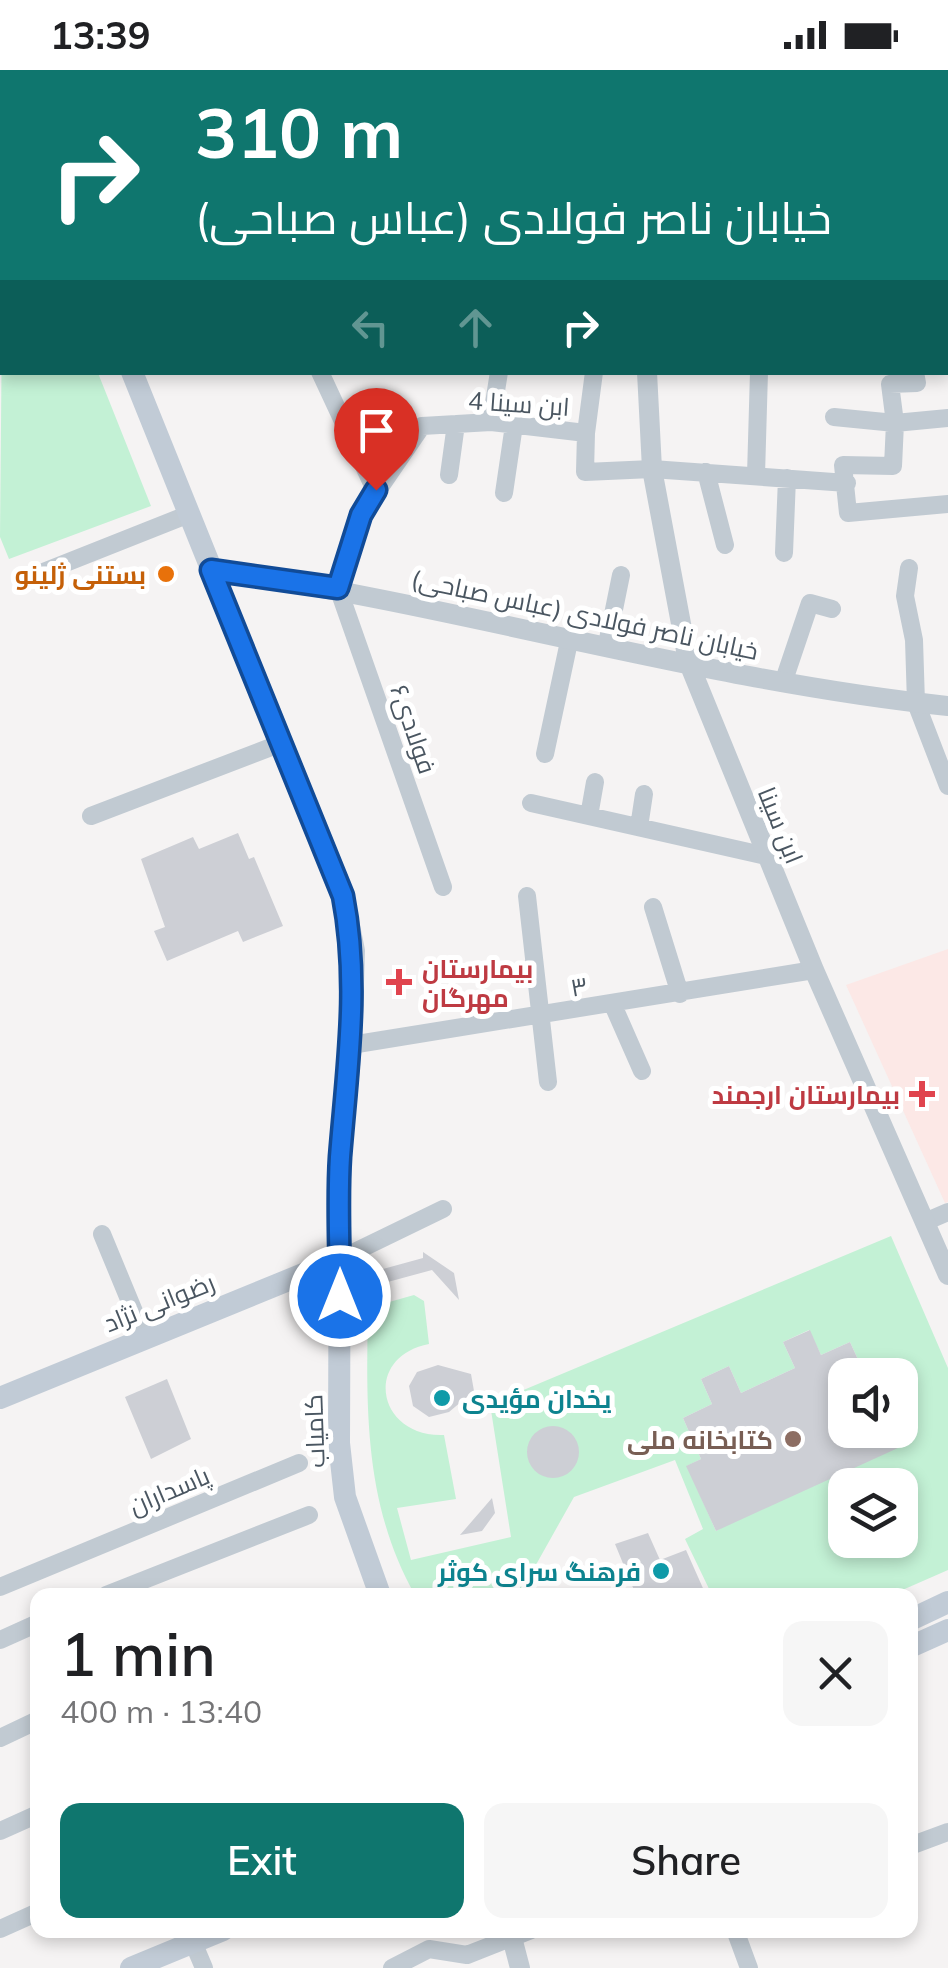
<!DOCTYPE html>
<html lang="en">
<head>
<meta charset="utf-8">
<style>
	body { margin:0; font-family:Mulish,Cairo,sans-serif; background:#f6f6f6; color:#202124; height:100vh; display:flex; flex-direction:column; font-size:38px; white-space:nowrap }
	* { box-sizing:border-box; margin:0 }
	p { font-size:32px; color:#757577 }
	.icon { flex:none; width:55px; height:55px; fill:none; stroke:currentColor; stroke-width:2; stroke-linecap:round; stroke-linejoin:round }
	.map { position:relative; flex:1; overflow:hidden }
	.panel { position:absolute; left:30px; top:1518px; width:888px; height:350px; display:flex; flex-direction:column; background:#fff; border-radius:20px; box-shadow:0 5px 15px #0003 }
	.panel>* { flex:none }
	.hud { position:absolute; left:0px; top:0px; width:950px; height:305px; box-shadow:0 5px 15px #0003; background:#0f766e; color:#fff; overflow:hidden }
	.controls { position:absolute; left:828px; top:1288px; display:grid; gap:20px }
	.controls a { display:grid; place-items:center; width:90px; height:90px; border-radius:20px; background:#fff; box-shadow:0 5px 15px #0003; font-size:50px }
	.pin { position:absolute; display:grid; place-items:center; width:85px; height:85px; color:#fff; margin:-102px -42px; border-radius:50% 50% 50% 0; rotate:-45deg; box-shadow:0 0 10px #0007 }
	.pin .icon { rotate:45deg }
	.me { position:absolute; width:110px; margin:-55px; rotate:0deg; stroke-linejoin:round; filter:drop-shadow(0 0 8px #0008) }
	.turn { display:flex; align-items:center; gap:35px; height:210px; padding:0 30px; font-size:45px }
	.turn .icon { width:130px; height:130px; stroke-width:2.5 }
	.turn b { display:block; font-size:70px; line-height:85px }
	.lanes { display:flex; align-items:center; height:95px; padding:0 30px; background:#0003; justify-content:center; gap:50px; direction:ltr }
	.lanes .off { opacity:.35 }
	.round { display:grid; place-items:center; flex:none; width:105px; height:105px; border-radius:20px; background:#f6f6f6 }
	.headline { display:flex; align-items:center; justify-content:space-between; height:170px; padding:0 30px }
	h1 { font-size:60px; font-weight:600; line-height:75px }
	.primary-button { display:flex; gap:20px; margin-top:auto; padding:20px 30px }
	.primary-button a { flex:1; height:115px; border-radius:20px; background:#0f766e; color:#fff; font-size:40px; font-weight:600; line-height:115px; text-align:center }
	.primary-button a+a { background:#f6f6f6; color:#202124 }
	.status { display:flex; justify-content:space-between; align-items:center; height:70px; padding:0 50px; background:#fff; direction:ltr }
	.status svg { height:28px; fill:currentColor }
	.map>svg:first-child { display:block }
	.medical { fill:#fce8e6 }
	.green { fill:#c3f1d5; fill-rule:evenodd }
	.building { fill:#cdcfd5 }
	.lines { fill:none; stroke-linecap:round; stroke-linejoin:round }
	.minor { stroke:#c1cad2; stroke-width:18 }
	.tertiary { stroke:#c1cad2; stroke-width:20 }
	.secondary { stroke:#c1cbd6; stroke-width:22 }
	.route-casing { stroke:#114b97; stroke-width:25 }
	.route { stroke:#1a73e8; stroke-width:18 }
	.food-dot { fill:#e8710a; stroke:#fff; stroke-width:4 }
	.health-dot { fill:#e0444e; stroke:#fff; stroke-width:4 }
	.culture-dot { fill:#0f9aa8; stroke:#fff; stroke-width:4 }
	.education-dot { fill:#8d6e63; stroke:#fff; stroke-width:4 }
	.labels { text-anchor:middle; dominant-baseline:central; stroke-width:10; stroke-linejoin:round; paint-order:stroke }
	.street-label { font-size:25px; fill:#4a5661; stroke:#fff }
	.food-label { font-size:25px; font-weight:bold; fill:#c56008; stroke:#fff; text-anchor:end }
	.health-label { font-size:25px; font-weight:bold; fill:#be3a42; stroke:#fff; text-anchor:start }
	.culture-label { font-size:25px; font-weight:bold; fill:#0d838f; stroke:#fff; text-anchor:start }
	.education-label { font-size:25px; font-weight:bold; fill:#785e54; stroke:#fff; text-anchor:end }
</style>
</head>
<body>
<div class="status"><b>13:39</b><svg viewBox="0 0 49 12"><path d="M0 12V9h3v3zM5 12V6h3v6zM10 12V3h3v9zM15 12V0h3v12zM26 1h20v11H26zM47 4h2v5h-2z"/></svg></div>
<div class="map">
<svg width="948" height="1898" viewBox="0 0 948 1898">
	<rect width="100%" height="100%" fill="#f5f3f3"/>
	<path class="medical" d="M948,879V1132L945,1133L846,915Z"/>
	<path class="green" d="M2,245V302L98,303L151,436L9,489L0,467Z
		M891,1166L948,1298V1500L891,1525H712L685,1469L703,1459L675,1390L574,1427L519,1525H415C364,1435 366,1338 368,1238L414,1225L424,1231L429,1274C362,1287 377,1368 444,1365L456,1429L397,1438L411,1490L511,1467L490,1334ZM809,1260L821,1285L850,1272L865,1305H900V1360H890L716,1461L687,1396L701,1389L683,1348L712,1334L701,1309L729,1296L741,1323L795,1298L783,1272ZM845,1415H900V1470H845Z"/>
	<path class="building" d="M238,763L249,789L254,787L283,856L243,872L238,861L167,891L154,861L165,857L141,789L193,767L199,779Z
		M423,1182L454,1203L459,1230L432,1200L384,1213L383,1199L423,1188Z
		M810,1260L821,1285L850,1272L865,1305H845V1360H890L898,1378L716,1461L686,1396L701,1389L683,1348L712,1334L701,1309L729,1296L741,1323L795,1298L783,1272Z
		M438,1295L471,1304L474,1321L449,1342L429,1347L413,1336L409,1316L417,1302Z
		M167,1309L191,1369L151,1389L125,1327Z
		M527 1382a26 26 0 1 1 52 0a26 26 0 1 1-52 0Z
		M492,1428L495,1443L482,1461L460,1465Z
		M648,1463L660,1490L686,1480L706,1525H636L615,1474Z"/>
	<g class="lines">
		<path class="minor" d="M213,0L214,2
			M303,0V2
			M387,0V2
			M561,0V2
			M857,0V2
			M738,2L740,0
			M948,164V168
			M320,302L375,420
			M834,347L895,353L890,314L917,313L915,302
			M948,348L895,353L893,396L843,395L848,443L948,434
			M491,352L499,302
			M586,363L594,302
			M706,402L725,475
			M449,405L456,354
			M756,405L759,302
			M504,423L514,355
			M784,483L787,408
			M909,498L905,526L914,570L916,633L948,716
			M33,506L187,445
			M607,574L621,505
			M783,613L810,533L832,539
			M545,684L570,567
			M531,733L766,786
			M91,746L279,674
			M589,746L595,712
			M639,757L644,724
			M443,817L338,518L361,445L422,356L491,352L586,363L585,402L652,399L847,413
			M527,826L548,1012
			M653,837L680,924
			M613,935L642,1001
			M351,975L814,900
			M927,1151L948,1142
			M102,1164L145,1268
			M340,1189L443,1139
			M0,1517L299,1393
			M106,1525L309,1445
			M0,1570L38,1553
			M0,1668L38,1650
			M0,1761L38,1744
			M910,1776L948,1762
			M0,1859L38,1842
			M735,1860L749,1898
			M193,1872L204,1898
			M392,1898L429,1879L467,1885L531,1860"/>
		<path class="tertiary" d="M637,0V2
			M647,302L652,399L688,591L814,900L948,1205
			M211,500C459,535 700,610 948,636
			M510,1860L520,1898"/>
		<path class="secondary" d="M14,0L15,2
			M948,22V21
			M0,196L2,195
			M0,224L2,223
			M132,302L343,826L354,881L351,975L340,1091L339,1373L345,1427L380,1525
			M0,1328L340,1189
			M910,1550L948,1532
			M910,1577L948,1560
			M131,1898L223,1860"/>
	</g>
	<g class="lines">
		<g class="route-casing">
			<path id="route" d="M340,1226C340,1180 337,1133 340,1087C347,999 360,914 343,826L211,500L338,518L361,445L376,420"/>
		</g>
		<use href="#route" class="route"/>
	</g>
	<circle class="food-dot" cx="166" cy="504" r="10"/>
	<g class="health-dot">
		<path d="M394 897h10v10h10v10h-10v10h-10v-10h-10v-10h10z"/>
		<path d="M917 1009h10v10h10v10h-10v10h-10v-10h-10v-10h10z"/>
	</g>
	<g class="culture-dot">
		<circle cx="442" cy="1328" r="10"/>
		<circle cx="661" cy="1501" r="10"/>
	</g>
	<circle class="education-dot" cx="793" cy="1369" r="10"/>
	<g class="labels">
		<g class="street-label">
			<text transform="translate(519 333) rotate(4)">ابن سینا 4</text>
			<text transform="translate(585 544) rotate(12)">خیابان ناصر فولادی (عباس صباحی)</text>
			<text transform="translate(414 659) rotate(71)">فولادی۶</text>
			<text transform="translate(781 755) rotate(68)">ابن سینا</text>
			<text transform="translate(579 916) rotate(-10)">۳</text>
			<text transform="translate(159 1232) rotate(-22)">رضوانی نژاد</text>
			<text transform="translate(314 1361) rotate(-92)">کامیاب</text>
			<text transform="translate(169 1420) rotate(-23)">پاسداران</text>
		</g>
		<g class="food-label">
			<text x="146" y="504">بستنی ژلینو</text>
		</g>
		<g class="health-label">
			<text x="422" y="898">بیمارستان<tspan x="422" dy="29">مهرگان</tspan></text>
			<text x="900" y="1024" text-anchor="end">بیمارستان ارجمند</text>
		</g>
		<g class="culture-label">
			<text x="462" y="1328">یخدان مؤیدی</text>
			<text x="641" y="1501" text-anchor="end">فرهنگ سرای کوثر</text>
		</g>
		<g class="education-label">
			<text x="773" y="1369">کتابخانه ملی</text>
		</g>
	</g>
</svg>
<div class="controls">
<a><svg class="icon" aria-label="sound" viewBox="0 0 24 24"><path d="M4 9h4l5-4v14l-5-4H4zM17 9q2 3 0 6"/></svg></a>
<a><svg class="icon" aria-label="layers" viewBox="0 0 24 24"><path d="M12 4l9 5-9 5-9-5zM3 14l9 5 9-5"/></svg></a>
</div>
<div class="pin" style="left:376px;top:420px;background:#d93025"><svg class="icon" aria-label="arrive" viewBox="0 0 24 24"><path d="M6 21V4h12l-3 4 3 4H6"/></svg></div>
<svg class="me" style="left:340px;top:1226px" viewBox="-20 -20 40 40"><circle r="17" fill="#1a73e8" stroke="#fff" stroke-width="3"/><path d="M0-11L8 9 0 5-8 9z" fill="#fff"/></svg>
<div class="hud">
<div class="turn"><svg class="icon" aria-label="right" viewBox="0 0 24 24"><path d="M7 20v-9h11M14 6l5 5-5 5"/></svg><div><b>310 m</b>خیابان ناصر فولادی (عباس صباحی)</div></div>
<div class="lanes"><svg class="icon off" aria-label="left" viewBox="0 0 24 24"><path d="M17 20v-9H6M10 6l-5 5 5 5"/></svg><svg class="icon off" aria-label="ahead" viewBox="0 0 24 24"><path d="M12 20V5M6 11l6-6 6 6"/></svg><svg class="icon" aria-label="right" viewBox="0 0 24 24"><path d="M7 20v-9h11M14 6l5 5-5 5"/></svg></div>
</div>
<section class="panel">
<div class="headline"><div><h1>1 min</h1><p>400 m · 13:40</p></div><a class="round"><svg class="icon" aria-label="close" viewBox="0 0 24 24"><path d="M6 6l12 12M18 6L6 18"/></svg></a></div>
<div class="primary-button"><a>Exit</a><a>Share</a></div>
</section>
</div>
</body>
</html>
